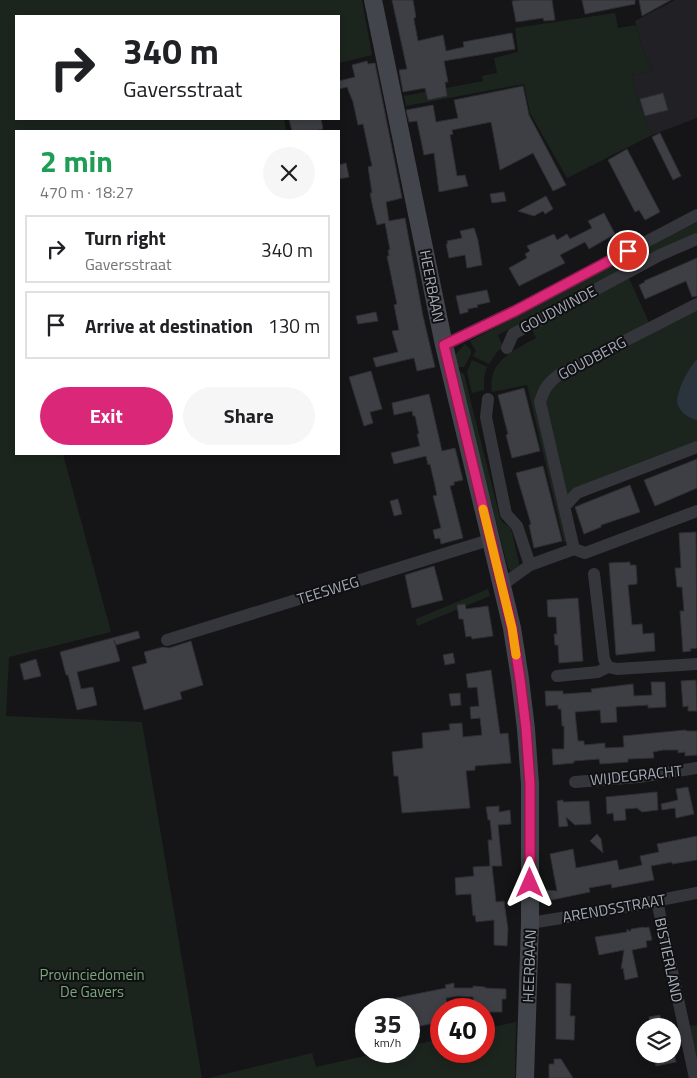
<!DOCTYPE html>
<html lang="en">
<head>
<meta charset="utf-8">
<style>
	body { margin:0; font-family:"Titillium Web",sans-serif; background:#f6f6f6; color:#202124; height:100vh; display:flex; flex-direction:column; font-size:19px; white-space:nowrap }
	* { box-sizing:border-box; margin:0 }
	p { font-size:16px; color:#757577 }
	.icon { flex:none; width:28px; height:28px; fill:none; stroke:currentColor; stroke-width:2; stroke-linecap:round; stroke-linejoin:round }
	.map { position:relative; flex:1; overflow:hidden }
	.sheet { position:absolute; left:15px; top:130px; width:325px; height:325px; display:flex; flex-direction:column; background:#fff; border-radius:0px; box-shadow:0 2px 8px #0003 }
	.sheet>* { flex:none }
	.banner { position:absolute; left:15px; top:15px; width:325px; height:105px; border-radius:0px; box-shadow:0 2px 8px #0003; background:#fff; color:#202124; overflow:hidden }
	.fabs { position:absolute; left:636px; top:1018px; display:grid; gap:10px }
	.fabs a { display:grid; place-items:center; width:45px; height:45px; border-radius:50%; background:#fff; box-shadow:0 2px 8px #0003; font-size:25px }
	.speed { position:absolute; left:355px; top:998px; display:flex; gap:10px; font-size:25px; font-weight:700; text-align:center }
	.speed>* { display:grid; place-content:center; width:65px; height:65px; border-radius:50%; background:#fff; box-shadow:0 2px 8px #0003; line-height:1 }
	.speed small { font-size:12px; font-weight:400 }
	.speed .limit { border:8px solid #d22; background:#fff; color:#111 }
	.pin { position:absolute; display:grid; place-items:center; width:42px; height:42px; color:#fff; margin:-21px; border:2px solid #fff; border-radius:50%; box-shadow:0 1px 5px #0007 }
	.me { position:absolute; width:55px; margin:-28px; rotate:0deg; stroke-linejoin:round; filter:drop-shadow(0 0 4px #0008) }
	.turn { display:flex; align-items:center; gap:18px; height:105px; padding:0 25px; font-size:22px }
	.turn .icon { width:65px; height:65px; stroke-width:2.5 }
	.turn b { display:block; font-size:35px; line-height:42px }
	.round { display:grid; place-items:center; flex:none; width:52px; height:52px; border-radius:26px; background:#f6f6f6 }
	.overview { display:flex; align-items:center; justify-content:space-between; height:85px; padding:0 25px }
	h1 { font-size:30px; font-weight:700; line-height:38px; color:#1e9e55 }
	.cta { display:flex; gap:10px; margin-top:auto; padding:10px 25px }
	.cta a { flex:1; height:58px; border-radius:30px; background:#db2777; color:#fff; font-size:20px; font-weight:700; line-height:58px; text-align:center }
	.cta a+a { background:#f6f6f6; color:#202124 }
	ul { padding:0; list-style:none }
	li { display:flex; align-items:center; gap:15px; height:68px; margin:0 10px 8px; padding:0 15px; border:2px solid #e0e0e0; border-radius:0px }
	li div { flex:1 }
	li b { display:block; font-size:19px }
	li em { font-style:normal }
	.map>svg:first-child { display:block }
	.built { fill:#212024 }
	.green { fill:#1c251d }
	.water { fill:#2a343c }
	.building { fill:#3e3f44; stroke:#2e2e33 }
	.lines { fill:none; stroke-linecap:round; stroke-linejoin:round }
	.street { stroke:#35363c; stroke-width:12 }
	.secondary { stroke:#43454c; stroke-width:18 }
	.route-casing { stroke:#8e194d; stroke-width:12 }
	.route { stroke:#db2777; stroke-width:9 }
	.slow { stroke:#f59e0b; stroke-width:9 }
	.labels { text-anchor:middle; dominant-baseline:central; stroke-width:4; stroke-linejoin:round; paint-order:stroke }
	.street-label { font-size:15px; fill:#a5abb8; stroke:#101012 }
	.park-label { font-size:15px; fill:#7aa57d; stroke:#101012 }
</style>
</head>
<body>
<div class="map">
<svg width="697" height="1078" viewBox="0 0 697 1078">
	<rect width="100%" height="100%" fill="#151517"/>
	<path class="built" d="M675,0H697V118L652,135L639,105L632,75L653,71L643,50L635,21Z"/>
	<path class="green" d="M0,0H362L372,55L339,63V16H16V119H284L286,131H16V454H63L111,632L9,657L6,716L142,722L202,1078H0Z
		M615,13L618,28L636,25L643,50L653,71L632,75L639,105L652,135L567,178L530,113L524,84L406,106L404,96L483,81L482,76L497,73L494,58L518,52L515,28Z
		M697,222V234L556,304L498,335L503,347L497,352L489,364L473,356L476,351L470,341Z
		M629,278L649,323L540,389L568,541L564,542L527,385L492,392C487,361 513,351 536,338L531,328Z
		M697,307C697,320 697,347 697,358C693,374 665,396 684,413C688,417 692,420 697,420V442L566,497L545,406L549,387Z
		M465,344L471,350V354L464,367H455L456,354Z
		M472,360L487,367L484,378V390L472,393L467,372Z
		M461,372L464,374L500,518L502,522L511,528L519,563V566L511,571L508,568L458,373Z
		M488,589L490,596L417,626L416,619Z
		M516,1022L515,1078H209L312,1053L316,1067L387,1051H409V1046L441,1039V1051H484V1029Z
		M697,1025V1068L688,1026Z"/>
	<path class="water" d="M697,359V420C688,419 676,409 677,399C679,386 689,368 697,359Z"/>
	<path class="building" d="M392,0H413L416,17L414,18V20L418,41L443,35L446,51L464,47L463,42L512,33L515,49L444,61L448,82H445L447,96L428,100L425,88L403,92L399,70L407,69Z
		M521,0H552L555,20L544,21L543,18L516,22L512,1Z
		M582,0H635V4L585,14Z
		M639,0H671L642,16Z
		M367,61L368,64L375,63L402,198L386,202L389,221L405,218L423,316L435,367L417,371L414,358L376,367L373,358L398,352L392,331L399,330L394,305L397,304L387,256H389L388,250H390L385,223L377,225L373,208L370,193H372L368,167L372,166L363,124L358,125L353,102L347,87L339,89V81L355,77L352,65Z
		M523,86L529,115L566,185L553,191L533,153L500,170L491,122L452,130L453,134L450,135L457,176L465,175L468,186L439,192L434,153L424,155L417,121L409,122L406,110L433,105L436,122L458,118L454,100Z
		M663,93L668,110L645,116L640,99Z
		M289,119H321L323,129L314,131H292Z
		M660,133L681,176L673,180L652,137Z
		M627,149L660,212L645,220L639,210L635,212L608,160Z
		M346,163L349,177L339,179V165Z
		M504,192L506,201L492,203L490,194Z
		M546,196L553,209L545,214L543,211L534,216L518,211Z
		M604,213L615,234L589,249L585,242L560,255L565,263L519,286L509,268L527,258L525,254L530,251L527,246L554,234L557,240L567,234L570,239L592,228L588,221Z
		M474,228L478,240L482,265L467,268L465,255L449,258L446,244H448L447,241L462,238L460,231Z
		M697,258V296L692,297L686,281L645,299L639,285L645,282L644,281Z
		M487,290L490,302L477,305L478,307L468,309V312L460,314L456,296Z
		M376,312L378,321L358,324L356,316Z
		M371,371L382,409L370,412L373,423L364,426L349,377Z
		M524,388L540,451L512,458L506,435L508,434L498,395Z
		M429,394L442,451L455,448L463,480L454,482V485L450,486L463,538L441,544L440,538L435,539L433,530L441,528L433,496L437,495L435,486L430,464L428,465L426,456L394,464L391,453L420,446L417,434H419L415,416H413L412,411L394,415L392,403Z
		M697,459V488L655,506L644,480Z
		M543,466L562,541L534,548L529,525L531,524L516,473Z
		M630,485L640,512L601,525V527L584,534L575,507Z
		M398,499L402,514L394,516L390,501Z
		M696,532L697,648L690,649L691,651L683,652L680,611H684L682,587H677L675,568H681L679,533Z
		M630,562V565H636L637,578V584L628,585L632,625L642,624L643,634L654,633L655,651L616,655L609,563Z
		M434,566L443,600L412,608L405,575Z
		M578,598L583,661L559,663L558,645H555L554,634H557L556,617H548L547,600Z
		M465,604L466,609L488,606L493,636L472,639L471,636L466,637L463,619H459L457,605Z
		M138,631L140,638L116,645L114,640L120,661L77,672L81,689L93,687L97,705L77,710L68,675H66L60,652Z
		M191,641L203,685L180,692L182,699L144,710L132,667L147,663L144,652L163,647L169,648Z
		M453,653L455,663L445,665L443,655Z
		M36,659L41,676L24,680L20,664Z
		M491,670L500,734L508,733L511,763L475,766V770L466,771L470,808L402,813L398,776H394L392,752L423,748L422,733L450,730L449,724L462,723L463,737L482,735L480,718L471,719L470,707L479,706L477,687L468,688L466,674Z
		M696,680L697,711H688V706L683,707L681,681Z
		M651,682H665L666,707L648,708V705L616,707L617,722L601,723L600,710L575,712L578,741H584V745L605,743V748L624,747L623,736L685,730L687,731H697V755L685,756V752L678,753V750H663L653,752L654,758L628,759V762L600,764L599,759L574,761V763L553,765L552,749H564V726H562L561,709H558V705L546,706L545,691H563V694L592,692L591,689L633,684L634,696L652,695Z
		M460,693L461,705L451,706L449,694Z
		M688,787L694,814L676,818L675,808L662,810L661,804L678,800L676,789Z
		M657,792L658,810L642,812L637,808L625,809L626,820L614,821L613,813L607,814L606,797Z
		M563,800V802L589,801L591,824L575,825L566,817L568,826L559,827L557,801Z
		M499,806V812L510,810L511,824L498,825L502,866H492L496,902L504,901L508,929L507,946L494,945V920L476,922L475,915L473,916L471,894L456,895L455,878L474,876L473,867L490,866L488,840H492L490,820H488L486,807Z
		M597,834L601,839L603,853L590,841Z
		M697,836V860L672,864V862L651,866L654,880L612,888L611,884L589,888L590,892L547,901L546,890L557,891L550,854L573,849L576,868L617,860L619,870L642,865L640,856L659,852L657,844Z
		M644,927V928L649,927L652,940L646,941L647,947L632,950L638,977L625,980L623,968L621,969L624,950L599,955L595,937L627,932V929L629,931H631V929Z
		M454,983V988H473V986L485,987V988L506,989V999H502V1012H484V1009H479V1005H474L473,997L458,996L446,998L448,1009H441V1022L409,1028V1009H398L396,998L446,988L445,985Z
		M556,983L571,984L570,1016H575L574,1040L556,1039Z
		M660,1015L663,1026H651L649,1017Z
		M674,1053L676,1062L656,1066L653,1054Z
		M554,1059H561L573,1078H549V1064H554Z"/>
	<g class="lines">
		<path class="street" d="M444,345L515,311L697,215
			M507,348L513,334L660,255L697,239
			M488,399L486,417L506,514L517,526L530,565
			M564,507L577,493L697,447
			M574,549L540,402C544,388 549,382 560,374L697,304
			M594,574L604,659L608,667L617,669L697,664
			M501,586L530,565L574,549L585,553L697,511
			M167,640L489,540
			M557,676L598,672L608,667
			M575,782L639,777L697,768
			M657,901L695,1078
			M530,923L593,913L697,893"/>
		<path class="secondary" d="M373,0L444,345L512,628L520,679L526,729L530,784V923L525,1078"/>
	</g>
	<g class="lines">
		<g class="route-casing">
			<path id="route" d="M530,883V784L526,728L520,679L512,628L444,345L515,311L628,251"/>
		</g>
		<use href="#route" class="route"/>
		<path class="slow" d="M483,509L512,628L516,655"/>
	</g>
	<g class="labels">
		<g class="street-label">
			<text transform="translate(432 286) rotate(79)">HEERBAAN</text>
			<text transform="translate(558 309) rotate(-28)">GOUDWINDE</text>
			<text transform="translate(592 358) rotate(-28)">GOUDBERG</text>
			<text transform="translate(328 590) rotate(-17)">TEESWEG</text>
			<text transform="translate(636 775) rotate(-6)">WIJDEGRACHT</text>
			<text transform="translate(614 908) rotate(-10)">ARENDSSTRAAT</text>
			<text transform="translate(669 960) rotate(78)">BISTIERLAND</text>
			<text transform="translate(529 966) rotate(-88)">HEERBAAN</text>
		</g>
		<g class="park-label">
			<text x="92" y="974">Provinciedomein<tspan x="92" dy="17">De Gavers</tspan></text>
		</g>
	</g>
</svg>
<div class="fabs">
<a><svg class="icon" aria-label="layers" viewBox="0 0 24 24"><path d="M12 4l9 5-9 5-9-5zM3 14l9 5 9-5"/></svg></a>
</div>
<div class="speed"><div>35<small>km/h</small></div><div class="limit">40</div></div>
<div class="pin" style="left:628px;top:251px;background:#d93025"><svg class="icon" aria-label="arrive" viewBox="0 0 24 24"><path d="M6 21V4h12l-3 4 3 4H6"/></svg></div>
<svg class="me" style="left:530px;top:883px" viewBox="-20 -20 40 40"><path d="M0-17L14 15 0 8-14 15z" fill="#db2777" stroke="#fff" stroke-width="4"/></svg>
<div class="banner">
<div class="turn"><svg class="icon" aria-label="right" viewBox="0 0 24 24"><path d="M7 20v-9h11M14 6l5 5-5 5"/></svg><div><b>340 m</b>Gaversstraat</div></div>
</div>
<section class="sheet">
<div class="overview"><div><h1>2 min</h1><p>470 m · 18:27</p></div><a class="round"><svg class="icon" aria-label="close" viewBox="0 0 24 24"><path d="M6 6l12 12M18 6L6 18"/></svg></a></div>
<ul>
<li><svg class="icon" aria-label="right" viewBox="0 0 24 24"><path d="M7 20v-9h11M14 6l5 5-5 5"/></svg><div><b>Turn right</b><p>Gaversstraat</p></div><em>340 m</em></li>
<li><svg class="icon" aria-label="arrive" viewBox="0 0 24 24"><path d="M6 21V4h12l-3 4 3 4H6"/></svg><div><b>Arrive at destination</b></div><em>130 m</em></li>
</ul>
<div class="cta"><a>Exit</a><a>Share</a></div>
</section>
</div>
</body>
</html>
